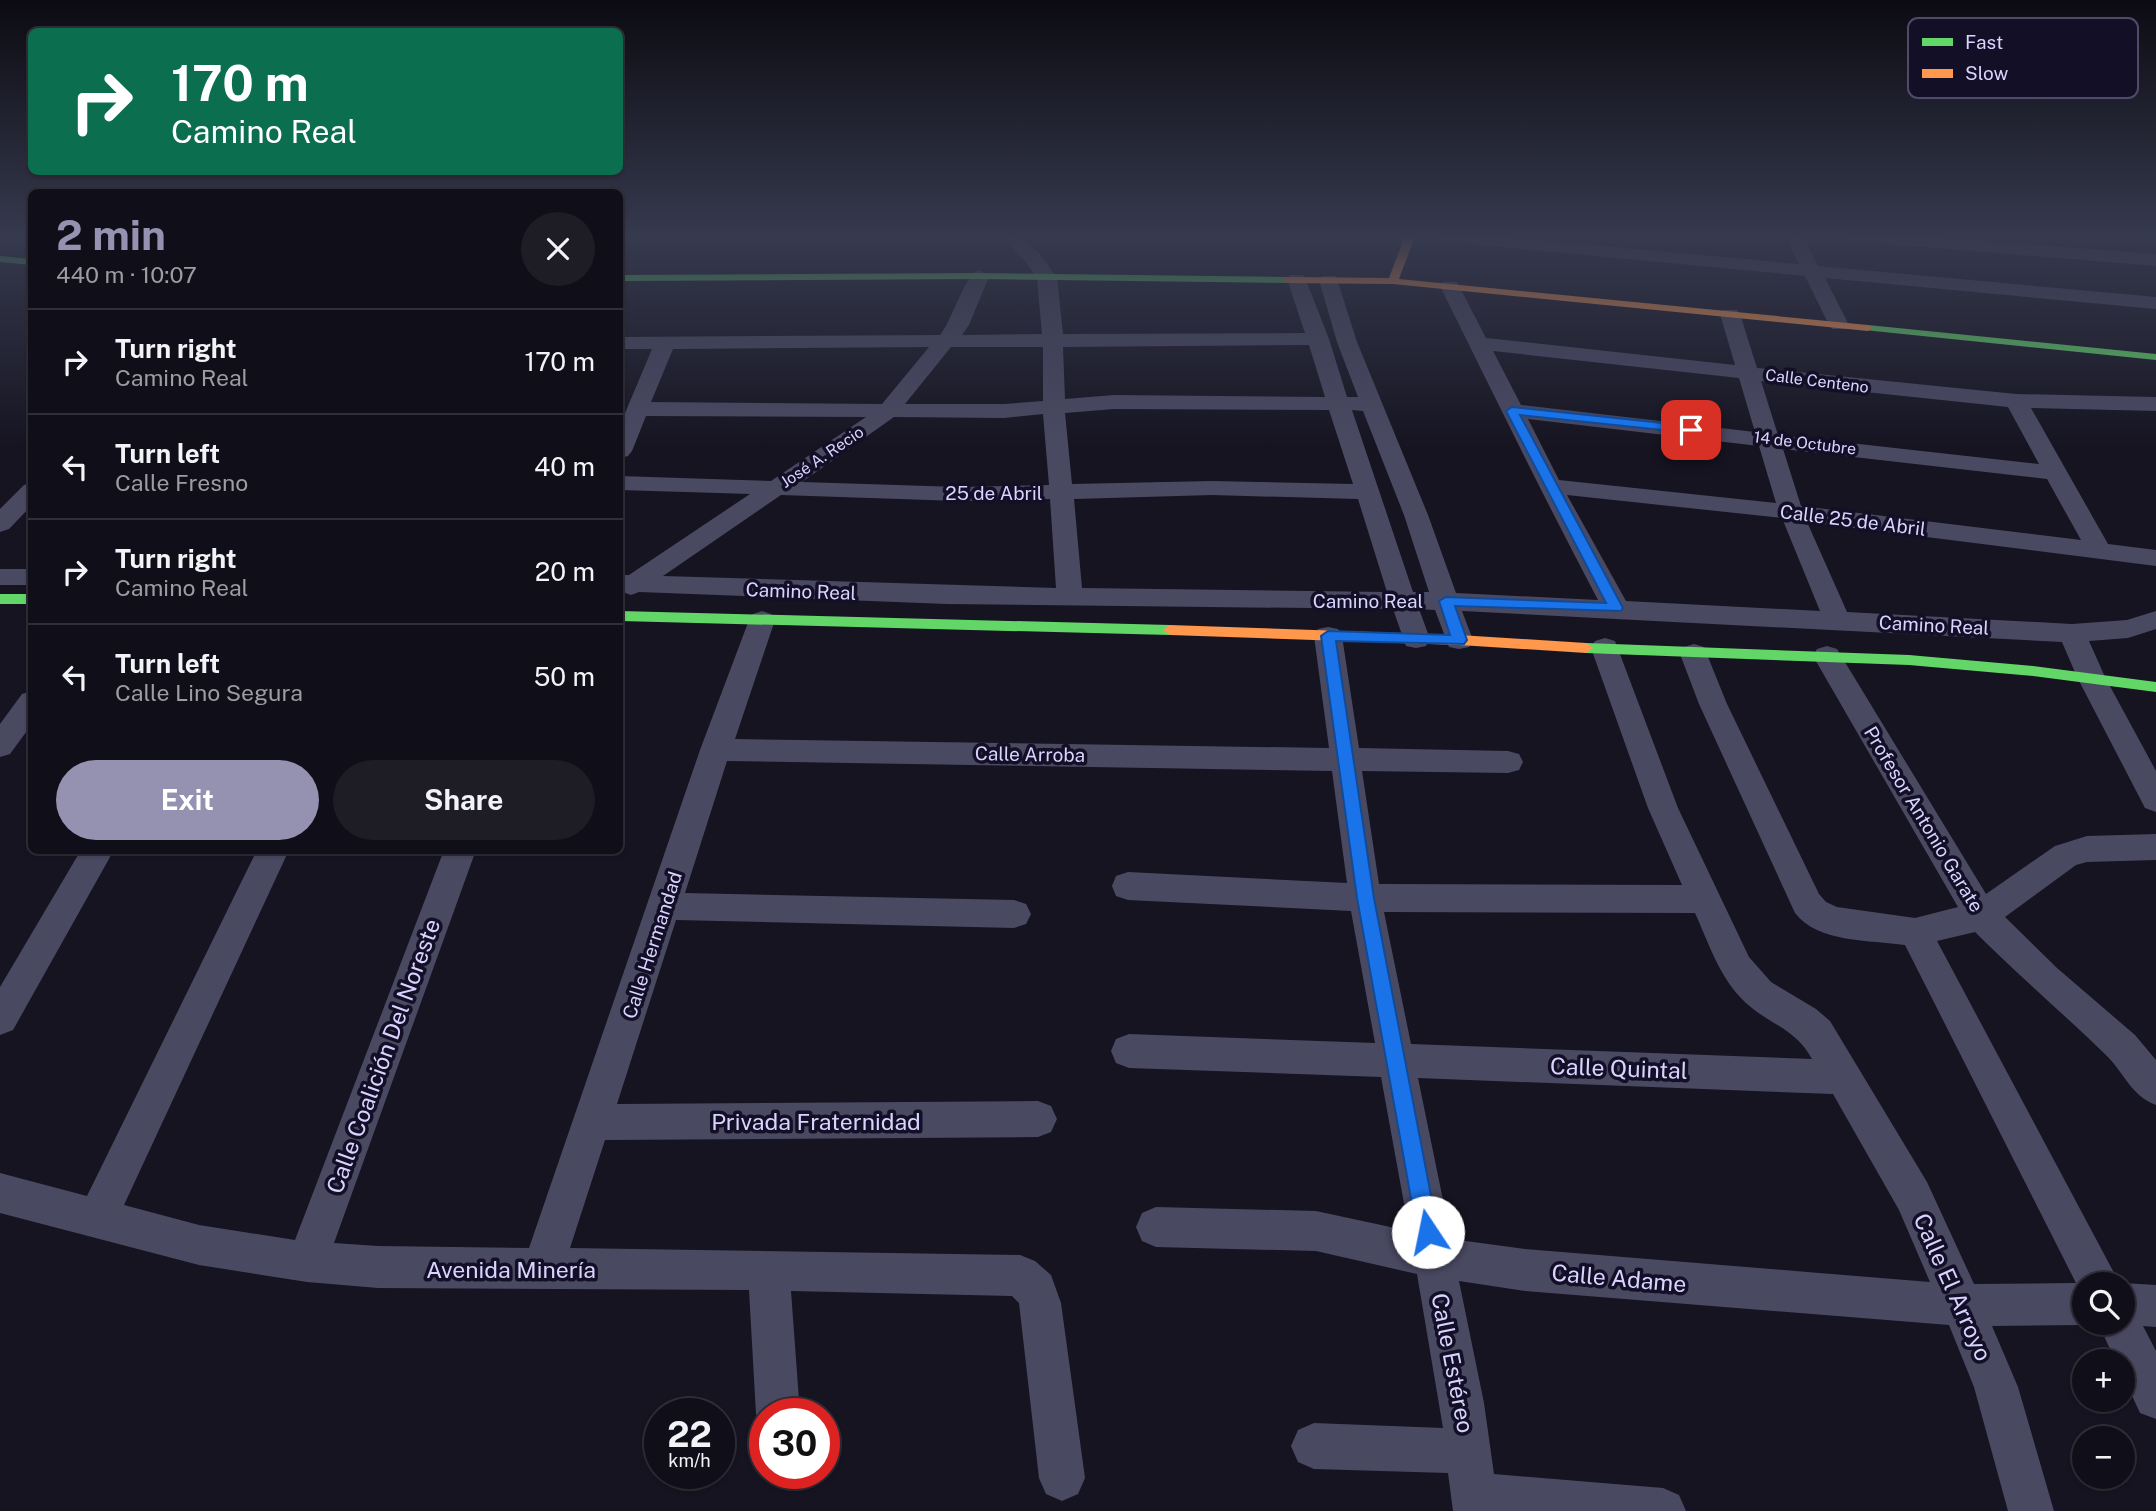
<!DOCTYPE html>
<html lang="en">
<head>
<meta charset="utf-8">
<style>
	body { margin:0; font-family:"Public Sans",sans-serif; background:#1e1d26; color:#f1f3f6; height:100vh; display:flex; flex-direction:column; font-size:26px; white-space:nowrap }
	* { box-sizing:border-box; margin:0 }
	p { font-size:23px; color:#9c9ca2 }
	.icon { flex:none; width:38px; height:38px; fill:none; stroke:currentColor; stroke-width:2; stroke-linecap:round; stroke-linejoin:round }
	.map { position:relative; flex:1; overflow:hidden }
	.panel { position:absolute; left:28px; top:189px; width:595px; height:665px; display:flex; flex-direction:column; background:#100f19; border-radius:10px; box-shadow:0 2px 5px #0004,0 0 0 2px #302f38 }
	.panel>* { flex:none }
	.top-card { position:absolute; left:28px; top:28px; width:595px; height:147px; border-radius:10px; box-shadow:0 2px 5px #0004,0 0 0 2px #302f38; background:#0b6e4f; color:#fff; overflow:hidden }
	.fabs { position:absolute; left:2072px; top:1272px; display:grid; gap:14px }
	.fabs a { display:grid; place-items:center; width:63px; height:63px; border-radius:50%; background:#100f19; box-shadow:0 2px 5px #0004,0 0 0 2px #302f38; font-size:35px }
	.speed { position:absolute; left:644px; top:1398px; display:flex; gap:14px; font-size:35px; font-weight:700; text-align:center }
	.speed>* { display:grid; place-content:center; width:91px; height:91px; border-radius:50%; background:#100f19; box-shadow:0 2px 5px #0004,0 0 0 2px #302f38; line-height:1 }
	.speed small { font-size:18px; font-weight:400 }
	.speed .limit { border:10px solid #d22; background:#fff; color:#111 }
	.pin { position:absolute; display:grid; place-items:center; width:60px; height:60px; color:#fff; margin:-30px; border-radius:14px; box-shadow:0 4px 10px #0006 }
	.me { position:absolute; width:77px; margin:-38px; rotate:349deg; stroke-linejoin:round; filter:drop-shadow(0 0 5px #0008) }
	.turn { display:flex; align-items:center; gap:24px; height:147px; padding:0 28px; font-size:32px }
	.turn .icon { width:91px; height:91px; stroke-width:2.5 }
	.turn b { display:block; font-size:49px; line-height:60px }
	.round { display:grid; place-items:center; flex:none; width:74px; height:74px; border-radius:37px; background:#1e1d26 }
	.overview { display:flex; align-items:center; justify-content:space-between; height:119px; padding:0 28px }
	h1 { font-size:42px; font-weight:700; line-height:52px; color:#9591b1 }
	.button { display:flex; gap:14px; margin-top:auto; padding:14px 28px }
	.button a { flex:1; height:80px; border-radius:42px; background:#9591b1; color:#fff; font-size:28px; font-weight:700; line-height:80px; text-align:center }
	.button a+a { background:#1e1d26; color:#f1f3f6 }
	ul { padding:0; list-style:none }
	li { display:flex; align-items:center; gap:21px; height:105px; padding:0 28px; border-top:2px solid #302f38 }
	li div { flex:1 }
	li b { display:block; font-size:26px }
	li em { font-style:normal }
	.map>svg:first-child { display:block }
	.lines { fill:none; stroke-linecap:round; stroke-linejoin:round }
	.street { fill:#4a4962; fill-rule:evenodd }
	.fast { fill:#63d668; fill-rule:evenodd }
	.slow { fill:#ff974d; fill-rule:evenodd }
	.route { fill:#1a73e8; stroke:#114b97; stroke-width:2 }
	.labels { text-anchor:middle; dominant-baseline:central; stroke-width:7; stroke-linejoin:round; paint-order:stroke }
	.far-street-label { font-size:16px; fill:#d9d4ff; stroke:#130f26 }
	.street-label { font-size:19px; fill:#d9d4ff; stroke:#130f26 }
	.near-street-label { font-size:23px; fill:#d9d4ff; stroke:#130f26 }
	.key { fill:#130f26; stroke:#4e4a67; stroke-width:2 }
	.key-label { font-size:19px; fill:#d9d4ff }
</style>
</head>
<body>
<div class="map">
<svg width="2156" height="1511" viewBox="0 0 2156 1511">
	<rect width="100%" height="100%" fill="#161421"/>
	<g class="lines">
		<path class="street" d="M1001,236H1020L1039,253L1057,278L1063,334L1305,333L1287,279L1290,275H1304L1329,339L1347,397H1358L1337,342L1319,280L1322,276H1336L1357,342L1428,515L1456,593L1598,600C1543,496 1492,391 1440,286L1443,282H1457L1486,338L1735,365L1720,314L1723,310H1737L1740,314L1757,368L2016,394L2156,397V411L2031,408L2108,544L2156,550V566L1807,522L1847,612L2072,624L2127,620L2156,611V629L2128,638L2089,641L2105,677L2156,771V812L2145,808L2077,677L2062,642L1462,611L1473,640L1469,647L1459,649L1449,647L1435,610L1419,609L1430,639L1426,646L1416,648L1406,646L1393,609L947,604L639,592L631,595L620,591V575H629L750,494L620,490V476L771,481L866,417L646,416L632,451L628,456L620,458V425L652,349H620V337L940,335C952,321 965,274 979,270L989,276L969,325L962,335L1042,334L1037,278L1025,261ZM1309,345L1325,397L1114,395L1065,399L1063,347ZM929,347L882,404L651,402L673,349ZM951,347H1043V401L1004,404H905ZM1493,351L1739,378L1755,432L1521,405ZM1761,381L2008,407L2039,464L1778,435ZM1114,409L1329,410L1353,484L1212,481L1072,484L1065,413ZM1352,410L1363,411L1404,515L1429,592H1413ZM1043,414L1049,485L959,487L802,482L894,417L1004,418ZM1528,419L1759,446L1776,503L1559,480ZM1783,449L2047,479L2081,540L1801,506ZM781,495L959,501L1050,499L1056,588L663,576ZM1212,495L1358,499L1387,592L1082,588L1074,499ZM1567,495L1782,518L1820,611L1626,601Z
			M1430,236H1495L1799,264L1785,236H1803L1818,266L2156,297V309L1825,278L1849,325L1846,329H1832L1829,325L1805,276L1439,241Z
			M1842,236H1917L2156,254V266L1851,241Z
			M32,483V505L9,529L0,532V509L24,485Z
			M0,569H32V585H0Z
			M762,611L771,614L775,620L735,739L1329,748L1314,636L1318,629L1328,627L1338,629L1342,636L1359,748L1508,751L1519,754L1523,762L1519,770L1508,773L1362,771L1379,884L1682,885L1648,808L1591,648L1595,641L1605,638L1615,641L1678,808L1749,957L1771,982L1816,1009L1830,1021L1927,1182L1974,1284L2076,1283L1905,945C1870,940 1818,943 1795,913L1699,704L1680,654L1684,647L1694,644L1704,647L1727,704L1819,894L1826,902L1837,907L1915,918L1958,907L1813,656L1817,649L1827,646L1837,649L1986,894L2055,846L2087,836L2156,834V860L2087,862L2076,865L2005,917L2057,968L2135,1035L2156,1060V1105C2133,1097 2124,1074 2108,1057C2064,1014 2018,975 1975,932L1937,941L2120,1284H2084V1323H2089L2084,1325L1992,1326L2018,1387L2054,1511H2008L1974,1387L1949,1325L1525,1291L1459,1281L1484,1403L1494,1474L1663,1488L1679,1495L1686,1511H1453L1448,1473L1314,1469L1298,1462L1291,1446L1298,1430L1314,1423L1443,1428L1417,1274L1316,1251L1156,1247L1142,1241L1136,1227L1142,1213L1156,1207L1316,1211L1409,1231L1381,1077L1129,1068L1116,1063L1111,1051L1116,1039L1129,1034L1375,1043L1351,911L1128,900L1116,896L1112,886L1116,876L1128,872L1347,883L1332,771L727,761L685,893L1014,900L1026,904L1031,914L1026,924L1014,928L676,920L617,1104L1038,1101L1051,1106L1057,1119L1051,1132L1038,1137L605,1140L570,1248L1020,1255L1035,1261L1051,1275L1061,1303L1085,1478L1078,1494L1062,1501L1046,1494L1039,1478L1019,1303L1012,1296L791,1291L800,1414H765V1431L756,1414L749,1290L378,1288L307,1282L199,1265L0,1213V1173L87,1196L257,850H289L124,1205L199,1225L295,1240L444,850H476L334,1243L378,1246L529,1248L700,750L749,620L753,614ZM1384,912L1695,913C1709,944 1720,979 1746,1003C1770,1025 1795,1028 1812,1059L1411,1044ZM1418,1078L1833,1094L1899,1210L1930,1282L1525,1249L1451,1239Z
			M32,691V724L10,754L0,757V724L22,694Z
			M81,850H114L13,1030L0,1035V987Z
			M2123,1283L2156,1285V1327L2143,1326L2156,1351V1419L2140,1413L2123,1376V1362H2116L2098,1323H2123V1284H2120Z"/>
		<path class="fast" d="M0,256L32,259V265L0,262Z
			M979,273L1287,277L1292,280L1287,283L979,279L620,281V275Z
			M1868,325L2156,354V360L1864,330L1863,328Z
			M0,594H32V604H0Z
			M620,611L1170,625L1177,630L1170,635L620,621Z
			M1586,643L1909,655L2033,666L2156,682V692L2033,676L1909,665L1586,653L1579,648Z"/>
		<path class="slow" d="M1405,236H1415L1399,279L1868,325L1873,328L1868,331L1393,284L1287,283L1282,280L1287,277L1389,278Z
			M1170,625L1459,635L1586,643L1593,648L1586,653L1459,645L1170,635L1163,630Z"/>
	</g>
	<linearGradient id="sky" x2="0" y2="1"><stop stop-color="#0c0b12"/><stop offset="0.53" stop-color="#363a4e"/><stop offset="1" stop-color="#363a4e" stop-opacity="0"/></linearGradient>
	<rect width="2156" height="447" fill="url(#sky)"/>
	<path class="route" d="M1512,407L1691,426L1697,430L1691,433L1520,415L1623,608L1621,611L1455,606L1467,640L1464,644L1336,641L1374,898L1438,1232L1435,1240L1428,1243L1420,1240L1417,1232L1357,898L1321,636L1328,631L1450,635L1439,601L1446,597L1606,603L1506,411Z"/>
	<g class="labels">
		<g class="far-street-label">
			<text transform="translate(1817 381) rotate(7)">Calle Centeno</text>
			<text transform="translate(1805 443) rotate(7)">14 de Octubre</text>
			<text transform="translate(822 457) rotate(-34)">José A. Recio</text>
		</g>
		<g class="street-label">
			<text x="994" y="493">25 de Abril</text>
			<text transform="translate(1853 520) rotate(7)">Calle 25 de Abril</text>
			<text transform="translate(801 591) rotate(2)">Camino Real</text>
			<text x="1368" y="601">Camino Real</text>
			<text transform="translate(1934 625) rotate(3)">Camino Real</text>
			<text transform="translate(1030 754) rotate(1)">Calle Arroba</text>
			<text transform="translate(1924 819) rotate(59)">Profesor Antonio Garate</text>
			<text transform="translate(652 945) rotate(-72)">Calle Hermandad</text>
		</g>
		<g class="near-street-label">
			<text transform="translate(383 1056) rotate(-70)">Calle Coalición Del Noreste</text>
			<text transform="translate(1619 1068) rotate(2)">Calle Quintal</text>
			<text x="816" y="1121">Privada Fraternidad</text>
			<text x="511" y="1269">Avenida Minería</text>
			<text transform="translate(1619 1278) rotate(5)">Calle Adame</text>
			<text transform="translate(1953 1287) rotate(66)">Calle El Arroyo</text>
			<text transform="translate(1453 1363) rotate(79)">Calle Estéreo</text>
		</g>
	</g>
	<rect x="1908" y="18" width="230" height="80" rx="10" class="key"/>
	<rect x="1922" y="38" width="31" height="8" fill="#63d668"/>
	<rect x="1922" y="69" width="31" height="9" fill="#ff974d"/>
	<g class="key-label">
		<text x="1965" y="49">Fast</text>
		<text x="1965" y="80">Slow</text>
	</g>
</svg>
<div class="fabs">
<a><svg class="icon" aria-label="search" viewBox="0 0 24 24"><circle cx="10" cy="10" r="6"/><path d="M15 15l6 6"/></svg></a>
<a>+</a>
<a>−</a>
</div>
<div class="speed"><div>22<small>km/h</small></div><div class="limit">30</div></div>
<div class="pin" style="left:1691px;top:430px;background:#d93025"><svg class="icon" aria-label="arrive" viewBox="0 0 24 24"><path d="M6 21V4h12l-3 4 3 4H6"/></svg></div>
<svg class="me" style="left:1428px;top:1232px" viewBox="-20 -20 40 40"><circle r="19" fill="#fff"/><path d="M0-13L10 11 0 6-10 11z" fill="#1a73e8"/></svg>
<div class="top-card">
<div class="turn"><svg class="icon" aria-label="right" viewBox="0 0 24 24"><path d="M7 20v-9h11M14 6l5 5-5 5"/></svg><div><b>170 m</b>Camino Real</div></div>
</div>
<section class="panel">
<div class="overview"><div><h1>2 min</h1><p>440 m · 10:07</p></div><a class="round"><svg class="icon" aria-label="close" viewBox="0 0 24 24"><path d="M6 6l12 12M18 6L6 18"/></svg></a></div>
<ul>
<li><svg class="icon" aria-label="right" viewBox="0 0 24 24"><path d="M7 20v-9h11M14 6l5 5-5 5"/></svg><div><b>Turn right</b><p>Camino Real</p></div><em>170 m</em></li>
<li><svg class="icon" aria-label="left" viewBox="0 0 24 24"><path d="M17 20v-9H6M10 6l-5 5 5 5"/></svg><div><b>Turn left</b><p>Calle Fresno</p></div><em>40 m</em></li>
<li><svg class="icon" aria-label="right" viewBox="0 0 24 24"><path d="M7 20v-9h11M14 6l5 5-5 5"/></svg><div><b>Turn right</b><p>Camino Real</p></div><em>20 m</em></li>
<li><svg class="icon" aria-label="left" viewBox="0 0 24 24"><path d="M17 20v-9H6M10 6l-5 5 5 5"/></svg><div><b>Turn left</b><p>Calle Lino Segura</p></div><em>50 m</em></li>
</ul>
<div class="button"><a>Exit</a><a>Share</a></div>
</section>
</div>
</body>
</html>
